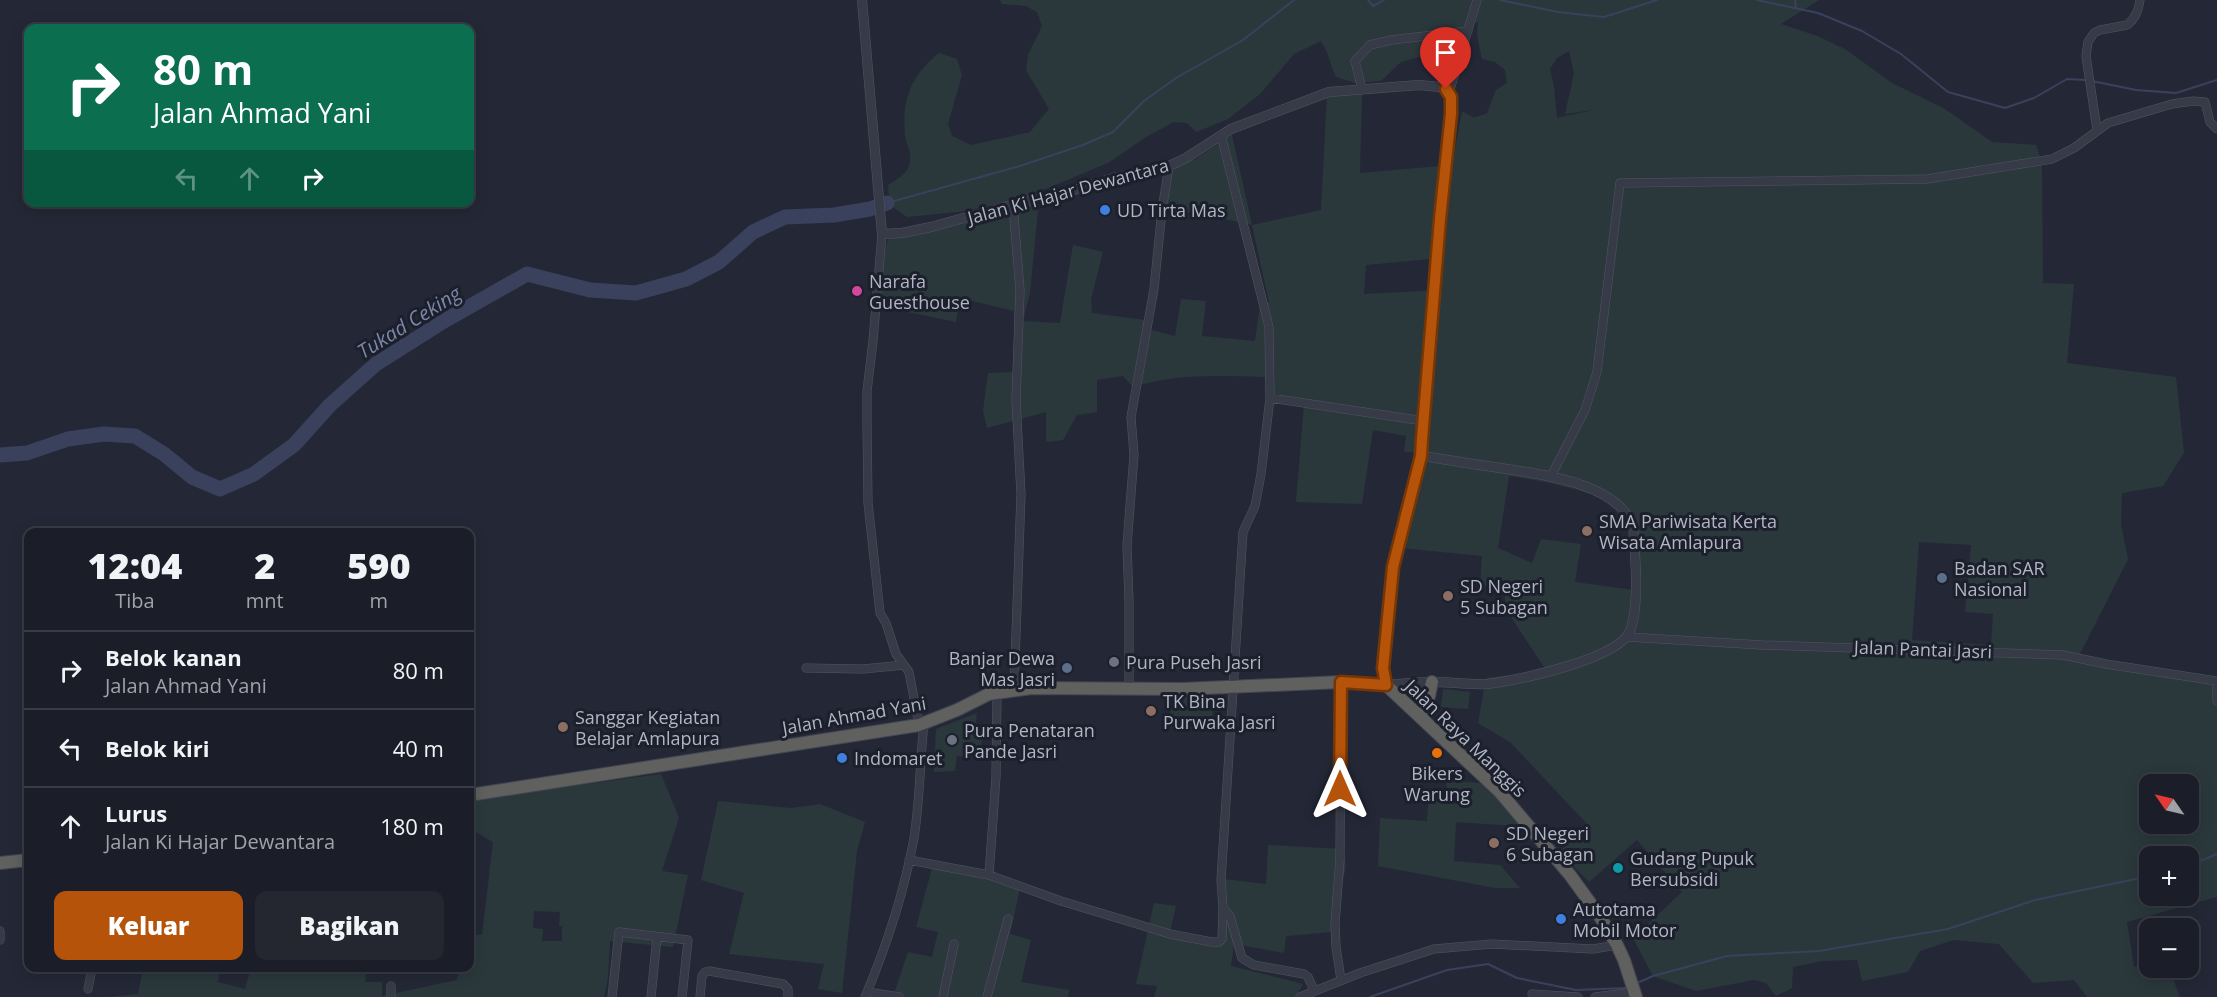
<!DOCTYPE html>
<html lang="id">
<head>
<meta charset="utf-8">
<style>
	body { margin:0; font-family:"Open Sans",sans-serif; background:#242730; color:#f1f3f6; height:100vh; display:flex; flex-direction:column; font-size:22px; white-space:nowrap }
	* { box-sizing:border-box; margin:0 }
	p { font-size:20px; color:#a0a2a8 }
	.icon { flex:none; width:33px; height:33px; fill:none; stroke:currentColor; stroke-width:2; stroke-linecap:round; stroke-linejoin:round }
	.map { position:relative; flex:1; overflow:hidden }
	.drawer { position:absolute; left:24px; top:528px; width:450px; height:444px; display:flex; flex-direction:column; background:#1b1e28; border-radius:12px; box-shadow:0 3px 15px #0003,0 0 0 2px #393c45 }
	.drawer>* { flex:none }
	.guide { position:absolute; left:24px; top:24px; width:450px; height:183px; border-radius:12px; box-shadow:0 3px 15px #0003,0 0 0 2px #393c45; background:#0b6e4f; color:#fff; overflow:hidden }
	.needle { width:39px; rotate:304deg }
	.tools { position:absolute; left:2139px; top:774px; display:grid; gap:12px }
	.tools a { display:grid; place-items:center; width:60px; height:60px; border-radius:12px; background:#1b1e28; box-shadow:0 3px 15px #0003,0 0 0 2px #393c45; font-size:30px }
	.pin { position:absolute; display:grid; place-items:center; width:51px; height:51px; color:#fff; margin:-62px -26px; border-radius:50% 50% 50% 0; rotate:-45deg; box-shadow:0 0 6px #0007 }
	.pin .icon { rotate:45deg }
	.me { position:absolute; width:66px; margin:-33px; rotate:0deg; stroke-linejoin:round; filter:drop-shadow(0 0 4px #0008) }
	.turn { display:flex; align-items:center; gap:21px; height:126px; padding:0 30px; font-size:27px }
	.turn .icon { width:78px; height:78px; stroke-width:2.5 }
	.turn b { display:block; font-size:42px; line-height:51px }
	.lanes { display:flex; align-items:center; height:57px; padding:0 30px; background:#0003; justify-content:center; gap:30px; direction:ltr }
	.lanes .off { opacity:.35 }
	.eta { display:flex; justify-content:space-evenly; align-items:center; height:102px; text-align:center }
	.eta b { font-size:36px; font-weight:800; line-height:42px }
	.action { display:flex; gap:12px; margin-top:auto; padding:12px 30px }
	.action a { flex:1; height:69px; border-radius:12px; background:#b45309; color:#fff; font-size:24px; font-weight:800; line-height:69px; text-align:center }
	.action a+a { background:#242730; color:#f1f3f6 }
	ul { padding:0; list-style:none }
	li { display:flex; align-items:center; gap:18px; height:78px; padding:0 30px; border-top:2px solid #393c45 }
	li div { flex:1 }
	li b { display:block; font-size:22px }
	li em { font-style:normal }
	.map>svg:first-child { display:block }
	.green { fill:#2a383c; fill-rule:evenodd }
	.lines { fill:none; stroke-linecap:round; stroke-linejoin:round }
	.stream { stroke:#3a415c; stroke-width:2 }
	.river { stroke:#3a415c; stroke-width:15 }
	.minor-casing { stroke:#525562; stroke-width:9 }
	.tertiary-casing { stroke:#525562; stroke-width:10 }
	.trunk-casing { stroke:#424552; stroke-width:14 }
	.minor { stroke:#373b47; stroke-width:8 }
	.tertiary { stroke:#373b47; stroke-width:9 }
	.trunk { stroke:#60605e; stroke-width:12 }
	.route-casing { stroke:#753606; stroke-width:15 }
	.route { stroke:#b45309; stroke-width:10 }
	.shop-dot { fill:#3f7fe0; stroke:#1c202c; stroke-width:2 }
	.hotel-dot { fill:#d1479c; stroke:#1c202c; stroke-width:2 }
	.education-dot { fill:#8d6e63; stroke:#1c202c; stroke-width:2 }
	.service-dot { fill:#5c6f8a; stroke:#1c202c; stroke-width:2 }
	.worship-dot { fill:#6b7280; stroke:#1c202c; stroke-width:2 }
	.food-dot { fill:#e8710a; stroke:#1c202c; stroke-width:2 }
	.culture-dot { fill:#0f9aa8; stroke:#1c202c; stroke-width:2 }
	.labels { text-anchor:middle; dominant-baseline:central; stroke-width:6; stroke-linejoin:round; paint-order:stroke }
	.street-label { font-size:18px; fill:#b2b5c3; stroke:#1c202c }
	.poi-label { font-size:18px; fill:#b2b5c3; stroke:#1c202c; text-anchor:start }
	.water-label { font-size:20px; font-style:italic; fill:#7d87a8; stroke:#1c202c }
</style>
</head>
<body>
<div class="map">
<svg width="2217" height="997" viewBox="0 0 2217 997">
	<rect width="100%" height="100%" fill="#242836"/>
	<path class="green" d="M1000,0H1819L1781,24L1817,36L1845,49L1892,83L1945,109L1992,142L2036,145L2042,163L2043,283L2074,284L2067,363L2176,377L2184,453L2163,486L2122,493L2121,525L2128,559L2078,658L2217,681V897L2127,922L2134,967L2149,964L2150,968H2169L2180,997H2087L2074,980L2033,983L1999,944L1953,940L1920,951L1908,972L1862,981L1857,960L1822,961L1793,967L1792,988L1776,996L1766,983L1754,980L1696,991L1653,976L1633,938L1682,892L1637,840L1589,882L1559,852L1589,826L1511,743L1478,723L1486,678L1546,670L1505,608V588L1480,586L1482,556L1401,548L1423,453L1404,452L1406,436L1373,430L1362,504L1296,502L1304,405L1267,403L1270,377C1223,376 1178,373 1133,387L1123,376L1097,380V412L1077,415L1063,440L1046,442V412L987,428L983,411L988,373L1014,372V311L960,298L956,322L878,306L884,254L889,236L1039,200L1030,293L1023,321L1060,323L1073,245L1103,252L1091,299L1092,313L1153,321L1151,330L1175,336L1181,299L1206,301L1202,336L1255,341L1260,305L1269,302L1252,225L1202,214L1162,210L1168,168L1194,160L1232,135L1252,225L1321,210L1327,95L1362,92L1360,173L1452,165L1462,111L1474,118L1487,113L1496,90L1507,83L1505,70L1495,62L1482,59L1477,34L1478,22L1466,24L1454,47L1401,62L1381,81L1355,83L1336,77C1330,64 1329,53 1321,41L1294,54L1260,94L1228,119L1196,132L1187,123L1174,122L1146,137L1108,163L1031,195L966,211L907,217L890,205L888,185C897,179 909,173 910,162C912,152 906,144 905,135C902,98 911,76 939,53L957,59L962,75L948,124L952,136L971,145L1030,132L1049,109L1026,70L1028,55L1042,26L1037,12L1026,6L1002,4ZM1569,51L1574,73L1565,114L1593,110L1557,118L1554,87L1550,69L1557,58ZM1441,258L1442,290L1364,294L1366,265ZM1509,476C1536,480 1625,494 1632,524C1635,542 1633,571 1633,590L1575,582L1581,544L1541,539L1532,563L1498,548ZM1919,542L1971,545L1965,612L1993,614L1991,645L1912,640ZM2150,784H2188V824H2150ZM2150,856H2188V896H2150Z
		M1443,689L1470,692L1468,709L1441,707Z
		M1171,696L1214,697L1211,730L1169,727Z
		M977,713L974,735L982,736L980,757L957,756L955,771L934,772L936,729Z
		M661,774L679,818L662,871L688,875L673,947L610,941L608,977L604,997H106L138,994L143,968H220L218,982L245,989L251,968H367L365,982H382V996L457,980L459,968H470V934L482,935L493,842L470,829V800ZM534,911L560,912L559,926H562V941H542L543,929L533,928Z
		M1446,780L1490,784L1524,816L1516,826L1456,822L1454,861L1500,865L1520,888H1495L1378,866L1380,818L1427,821L1429,791H1447Z
		M718,801L791,808L820,804L865,822L857,851L842,993L818,989L824,964L729,954L744,893L701,880Z
		M1268,845L1343,849L1346,866L1332,932L1286,936L1284,953L1234,944L1231,966L1303,984L1296,997H1154L1157,986L1136,984L1154,903L1176,906L1170,932L1218,940L1223,879L1266,884Z
		M934,861L975,869L1021,884L1010,934L1031,940L1021,982L1069,990L1068,997H893L908,952L932,957L938,932L916,927Z"/>
	<g class="lines">
		<path class="stream" d="M1368,0L1373,6L1384,0
			M1500,0L1558,12L1604,17L1657,0
			M1757,0L1818,13L1862,31L1901,54L1948,92L2005,108L2034,98L2067,79L2086,80
			M1795,0L1796,8
			M2092,81L2136,90L2176,93L2217,80
			M887,203L1020,166L1083,145L1113,132L1144,101L1176,78L1243,40L1294,0
			M2188,866L2217,854
			M1635,984L1653,976L1727,956L1819,951L1948,929L2035,900L2150,876
			M1370,997L1447,970L1488,964L1517,978L1576,990L1627,988"/>
		<path class="river" d="M0,455L27,453L68,439L104,434L135,436L164,454L192,477L220,489L254,474L294,445L330,405L376,364L444,321L527,274L590,290L636,293L686,279L719,262L753,232L785,217L834,215L870,209L887,203"/>
		<g class="minor-casing">
			<path id="minor" d="M1362,89L1355,61L1370,45L1391,40L1468,31
				M1449,93L1477,0
				M2097,130L2086,56L2088,42L2094,33L2100,30L2127,25C2136,18 2138,11 2140,0
				M1013,205L1020,290L1016,400L1021,494L1014,690
				M882,234L873,341L867,391V421L868,503L880,613L886,623L896,654L909,672L919,725
				M1270,398L1424,421
				M1551,476L1585,410L1597,372L1620,183L1927,179L2052,159L2074,148L2108,123L2172,104L2193,101L2205,102L2210,122L2217,129
				M1627,637L1762,645L2063,655L2106,664L2217,681
				M806,668L863,669L904,665
				M2217,681V701
				M1386,685L1383,668L1393,567L1421,456
				M1129,689V601L1127,545L1134,455L1131,417L1154,289L1162,210L1169,166
				M909,860L989,875L1061,901L1170,934L1212,942H1219L1222,939L1223,908L1221,880L1243,532L1255,506L1261,474L1270,398L1269,327L1221,135
				M989,875L996,777L997,692
				M1223,908L1230,916L1242,958L1254,965L1304,974L1308,977L1314,990
				M0,931V940
				M1341,980L1336,947L1335,924L1340,859L1341,682
				M88,989L92,968
				M868,992L899,997
				M1532,994L1578,997
				M391,997V986
				M612,997L619,932L688,940L682,997
				M651,997L657,937
				M700,997L702,976L705,972L709,971L783,984L788,989V997
				M865,997C887,945 904,893 914,838C920,800 920,760 924,722
				M943,997L954,944
				M987,997L1008,919
				M1300,997L1360,973L1434,949L1492,944L1593,949L1617,945
				M1595,997L1634,992"/>
		</g>
		<g class="tertiary-casing">
			<path id="tertiary" d="M862,0L882,234L902,233L931,227L1022,202L1055,196L1113,178L1169,166L1186,158L1231,129L1329,92L1419,85L1440,87L1449,93L1451,114L1439,219L1421,456C1445,459 1469,464 1494,467C1536,474 1613,480 1633,525C1635,553 1640,605 1630,631C1619,659 1516,681 1487,684C1469,685 1450,682 1432,682C1417,682 1401,684 1386,685"/>
		</g>
		<g class="trunk-casing">
			<path id="trunk" d="M1424,719L1432,682
				M470,795L919,725L957,710L989,694L1032,688L1183,689L1341,682L1386,685L1499,791L1570,875L1599,915L1617,945L1624,960L1636,997
				M0,863L28,860"/>
		</g>
		<use href="#minor" class="minor"/>
		<use href="#tertiary" class="tertiary"/>
		<use href="#trunk" class="trunk"/>
	</g>
	<g class="lines">
		<g class="route-casing">
			<path id="route" d="M1340,789L1341,682L1386,685L1383,668L1393,567L1421,456L1422,439L1440,219L1451,114V97L1446,89"/>
		</g>
		<use href="#route" class="route"/>
	</g>
	<g class="shop-dot">
		<circle cx="1105" cy="210" r="6"/>
		<circle cx="842" cy="758" r="6"/>
		<circle cx="1561" cy="919" r="6"/>
	</g>
	<circle class="hotel-dot" cx="857" cy="291" r="6"/>
	<g class="education-dot">
		<circle cx="1587" cy="531" r="6"/>
		<circle cx="1448" cy="596" r="6"/>
		<circle cx="1151" cy="711" r="6"/>
		<circle cx="563" cy="727" r="6"/>
		<circle cx="1494" cy="843" r="6"/>
	</g>
	<g class="service-dot">
		<circle cx="1942" cy="578" r="6"/>
		<circle cx="1067" cy="668" r="6"/>
	</g>
	<g class="worship-dot">
		<circle cx="1114" cy="662" r="6"/>
		<circle cx="952" cy="740" r="6"/>
	</g>
	<circle class="food-dot" cx="1437" cy="753" r="6"/>
	<circle class="culture-dot" cx="1618" cy="868" r="6"/>
	<g class="labels">
		<g class="street-label">
			<text transform="translate(1068 191) rotate(-15)">Jalan Ki Hajar Dewantara</text>
			<text transform="translate(1923 649) rotate(2)">Jalan Pantai Jasri</text>
			<text transform="translate(854 715) rotate(-10)">Jalan Ahmad Yani</text>
			<text transform="translate(1466 738) rotate(44)">Jalan Raya Manggis</text>
		</g>
		<g class="poi-label">
			<text x="1117" y="210">UD Tirta Mas</text>
			<text x="869" y="281">Narafa<tspan x="869" dy="21">Guesthouse</tspan></text>
			<text x="1599" y="521">SMA Pariwisata Kerta<tspan x="1599" dy="21">Wisata Amlapura</tspan></text>
			<text x="1954" y="568">Badan SAR<tspan x="1954" dy="21">Nasional</tspan></text>
			<text x="1460" y="586">SD Negeri<tspan x="1460" dy="21">5 Subagan</tspan></text>
			<text x="1055" y="658" text-anchor="end">Banjar Dewa<tspan x="1055" dy="21">Mas Jasri</tspan></text>
			<text x="1126" y="662">Pura Puseh Jasri</text>
			<text x="1163" y="701">TK Bina<tspan x="1163" dy="21">Purwaka Jasri</tspan></text>
			<text x="575" y="717">Sanggar Kegiatan<tspan x="575" dy="21">Belajar Amlapura</tspan></text>
			<text x="964" y="730">Pura Penataran<tspan x="964" dy="21">Pande Jasri</tspan></text>
			<text x="854" y="758">Indomaret</text>
			<text x="1437" y="773" text-anchor="middle">Bikers<tspan x="1437" dy="21">Warung</tspan></text>
			<text x="1506" y="833">SD Negeri<tspan x="1506" dy="21">6 Subagan</tspan></text>
			<text x="1630" y="858">Gudang Pupuk<tspan x="1630" dy="21">Bersubsidi</tspan></text>
			<text x="1573" y="909">Autotama<tspan x="1573" dy="21">Mobil Motor</tspan></text>
		</g>
		<g class="water-label">
			<text transform="translate(409 322) rotate(-32)">Tukad Ceking</text>
		</g>
	</g>
</svg>
<div class="tools">
<a><svg class="needle" viewBox="-14 -14 28 28"><path d="M0-13l5 13h-10z" fill="#e53935"/><path d="M0 13l5-13h-10z" fill="#a0a2a8"/></svg></a>
<a>+</a>
<a>−</a>
</div>
<div class="pin" style="left:1446px;top:89px;background:#d93025"><svg class="icon" aria-label="arrive" viewBox="0 0 24 24"><path d="M6 21V4h12l-3 4 3 4H6"/></svg></div>
<svg class="me" style="left:1340px;top:789px" viewBox="-20 -20 40 40"><path d="M0-17L14 15 0 8-14 15z" fill="#b45309" stroke="#fff" stroke-width="4"/></svg>
<div class="guide">
<div class="turn"><svg class="icon" aria-label="right" viewBox="0 0 24 24"><path d="M7 20v-9h11M14 6l5 5-5 5"/></svg><div><b>80 m</b>Jalan Ahmad Yani</div></div>
<div class="lanes"><svg class="icon off" aria-label="left" viewBox="0 0 24 24"><path d="M17 20v-9H6M10 6l-5 5 5 5"/></svg><svg class="icon off" aria-label="ahead" viewBox="0 0 24 24"><path d="M12 20V5M6 11l6-6 6 6"/></svg><svg class="icon" aria-label="right" viewBox="0 0 24 24"><path d="M7 20v-9h11M14 6l5 5-5 5"/></svg></div>
</div>
<section class="drawer">
<div class="eta">
<div><b>12:04</b><p>Tiba</p></div>
<div><b>2</b><p>mnt</p></div>
<div><b>590</b><p>m</p></div>
</div>
<ul>
<li><svg class="icon" aria-label="right" viewBox="0 0 24 24"><path d="M7 20v-9h11M14 6l5 5-5 5"/></svg><div><b>Belok kanan</b><p>Jalan Ahmad Yani</p></div><em>80 m</em></li>
<li><svg class="icon" aria-label="left" viewBox="0 0 24 24"><path d="M17 20v-9H6M10 6l-5 5 5 5"/></svg><div><b>Belok kiri</b></div><em>40 m</em></li>
<li><svg class="icon" aria-label="ahead" viewBox="0 0 24 24"><path d="M12 20V5M6 11l6-6 6 6"/></svg><div><b>Lurus</b><p>Jalan Ki Hajar Dewantara</p></div><em>180 m</em></li>
</ul>
<div class="action"><a>Keluar</a><a>Bagikan</a></div>
</section>
</div>
</body>
</html>
